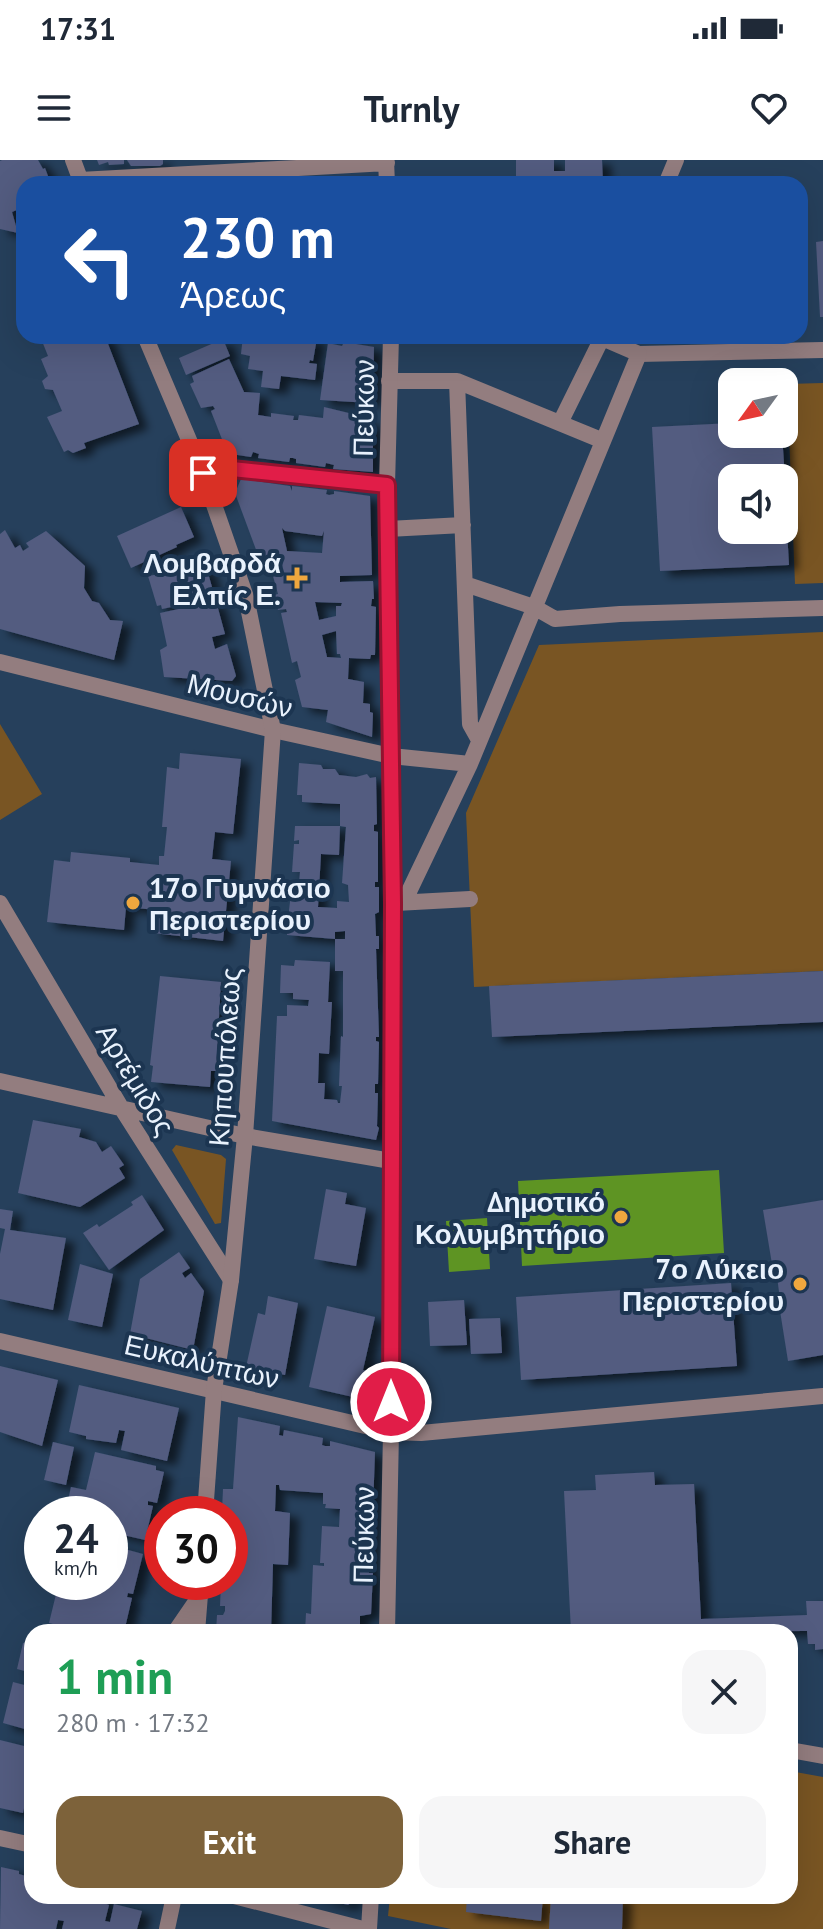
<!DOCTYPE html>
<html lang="en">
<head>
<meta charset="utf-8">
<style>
	body { margin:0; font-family:"PT Sans",sans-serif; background:#f6f6f7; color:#1f2937; height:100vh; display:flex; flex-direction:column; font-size:30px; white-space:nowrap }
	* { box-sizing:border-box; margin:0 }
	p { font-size:26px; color:#747a83 }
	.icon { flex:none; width:44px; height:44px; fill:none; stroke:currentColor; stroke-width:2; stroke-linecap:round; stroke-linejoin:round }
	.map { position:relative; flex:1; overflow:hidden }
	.details { position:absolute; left:24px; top:1464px; width:774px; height:280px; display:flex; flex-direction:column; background:#fff; border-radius:24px; box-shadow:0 8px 32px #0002 }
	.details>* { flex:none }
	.top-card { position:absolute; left:16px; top:16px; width:792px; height:168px; border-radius:24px; box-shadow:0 8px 32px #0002; background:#1a4fa0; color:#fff; overflow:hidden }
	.needle { width:52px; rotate:237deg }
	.controls { position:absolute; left:718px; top:208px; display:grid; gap:16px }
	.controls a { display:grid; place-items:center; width:80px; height:80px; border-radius:16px; background:#fff; box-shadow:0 8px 32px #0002; font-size:40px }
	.speed { position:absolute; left:24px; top:1336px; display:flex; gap:16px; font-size:40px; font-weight:700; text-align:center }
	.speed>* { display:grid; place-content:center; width:104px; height:104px; border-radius:50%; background:#fff; box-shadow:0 8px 32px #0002; line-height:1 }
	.speed small { font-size:20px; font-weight:400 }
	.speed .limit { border:12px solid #d22; background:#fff; color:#111 }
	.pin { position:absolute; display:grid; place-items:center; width:68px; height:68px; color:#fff; margin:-34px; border-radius:16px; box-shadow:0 4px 12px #0006 }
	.me { position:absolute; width:88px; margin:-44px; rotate:0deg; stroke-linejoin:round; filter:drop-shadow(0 0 6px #0008) }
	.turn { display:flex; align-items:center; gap:28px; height:168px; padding:0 32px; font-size:36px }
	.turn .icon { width:104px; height:104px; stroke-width:2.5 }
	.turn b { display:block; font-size:56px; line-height:68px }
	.round { display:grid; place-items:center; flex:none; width:84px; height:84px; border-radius:24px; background:#f6f6f7 }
	.overview { display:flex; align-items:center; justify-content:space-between; height:136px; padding:0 32px }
	h1 { font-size:48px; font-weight:800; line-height:60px; color:#1e9e55 }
	.cta { display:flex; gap:16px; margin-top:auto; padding:16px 32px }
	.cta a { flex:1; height:92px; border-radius:24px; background:#7d623a; color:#fff; font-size:32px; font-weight:800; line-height:92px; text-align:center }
	.cta a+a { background:#f6f6f7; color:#1f2937 }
	.status { display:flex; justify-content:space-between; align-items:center; height:56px; padding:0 40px; background:#fff; direction:ltr }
	.status svg { height:22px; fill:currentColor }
	header { display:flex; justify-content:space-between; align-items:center; height:104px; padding:0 32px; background:#fff; font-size:36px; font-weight:800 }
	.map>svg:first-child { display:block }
	.green { fill:#795523 }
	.water { fill:#5e9423 }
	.building { fill:#525c80; fill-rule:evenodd; filter:url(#shadow) }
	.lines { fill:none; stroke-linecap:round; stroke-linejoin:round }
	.service { stroke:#937d7f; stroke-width:16 }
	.pedestrian { stroke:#937d7f; stroke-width:16 }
	.minor { stroke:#937d7f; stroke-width:16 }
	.tertiary { stroke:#937d7f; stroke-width:16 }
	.route-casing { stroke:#92132f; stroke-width:20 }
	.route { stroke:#e11d48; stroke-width:14 }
	.poi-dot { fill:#efa73e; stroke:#1c3551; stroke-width:3 }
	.labels { text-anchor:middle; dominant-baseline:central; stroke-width:8; stroke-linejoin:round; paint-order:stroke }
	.street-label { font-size:28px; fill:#e9f2fd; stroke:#1c3551 }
	.poi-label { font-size:28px; font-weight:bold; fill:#e9f2fd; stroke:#1c3551; text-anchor:end }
</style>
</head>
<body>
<div class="status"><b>17:31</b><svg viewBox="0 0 49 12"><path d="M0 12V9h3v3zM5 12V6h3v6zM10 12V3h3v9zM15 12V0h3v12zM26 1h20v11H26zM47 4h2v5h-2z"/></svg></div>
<header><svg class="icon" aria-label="menu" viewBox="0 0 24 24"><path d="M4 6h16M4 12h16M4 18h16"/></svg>Turnly<svg class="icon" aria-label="heart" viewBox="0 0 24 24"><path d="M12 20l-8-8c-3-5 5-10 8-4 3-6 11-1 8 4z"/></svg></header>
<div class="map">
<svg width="823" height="1769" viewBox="0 0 823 1769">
	<defs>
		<filter id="shadow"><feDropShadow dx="9" dy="5" stdDeviation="4" flood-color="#0009"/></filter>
	</defs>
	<rect width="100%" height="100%" fill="#26405c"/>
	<path class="green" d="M823,223V423L795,424L787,224Z
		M823,472V811L474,827L466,653L539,485Z
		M0,564L42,634L0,660Z
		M176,985L221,995L226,999L221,1063L215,1064L172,990Z
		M790,1611L823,1617V1769H451L388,1756L390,1736H790Z"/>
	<path class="water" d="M719,1010L724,1093L522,1106L518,1021Z
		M487,1058L490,1109L449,1112L446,1061Z"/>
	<path class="building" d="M2,0H38L43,9L45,8L51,24H24V47L12,52L18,73L0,69V1Z
		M97,0H124V4L109,5L108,2L99,5Z
		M127,0H163V4L160,6H131Z
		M516,0H554V11H565V0H602L603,24H516Z
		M373,16V24H305V22Z
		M823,81V157H820L816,82Z
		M40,176H105L139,264L84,283L86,288L73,293L68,290L64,292L47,257L62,251L53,230L45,229L42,221L48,216L41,199L48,196Z
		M243,176L317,178L313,201L310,200L309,203L317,204L315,220L281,216L279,229L261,227L263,211L248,209L250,196L241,194Z
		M223,179L230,196L186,215L179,198Z
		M344,182L374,187L373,239H370V243L320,240L328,183L342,186Z
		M229,199L244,232L260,233L258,255L271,257V253L294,256L293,260H298L299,255L323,258L324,247L365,257L364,261L373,262V312L333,309L334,305L326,303L325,307L296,303V299L293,298H290L289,302L258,298L259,294L253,292L251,297L224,293L225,287L211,251L215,249L213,246L201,248L190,224L194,222L192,216Z
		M732,263V274H782L785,318H732V370H784V352H786L789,405L660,411L652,267Z
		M241,319L290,326L292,331V326L327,330L326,334L329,335L334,334V331L370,336L372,415L340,416V422L373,421L374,439H372L371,446L376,447L375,495H371L370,499L349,498L348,519L364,522L363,543L370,544V552L373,553L372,577L326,562L328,550L302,547L295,520L301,517L297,501L292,503L281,453L287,452L286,449L278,450L274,435L278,434L273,416L269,417L263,394L258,395L235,333ZM282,368L285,371L322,376L324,371L322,393L287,391ZM315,442L342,443L341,446H336V456L319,460ZM336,471L337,494H340L341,498L327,497L322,475Z
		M181,347L194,377L176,385L177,387L131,408L117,376Z
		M5,370L15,388L20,385L23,391L29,387L26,383L46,371L85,406L84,428L92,441L99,443L110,460L123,461L114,500L0,469V374Z
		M206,406L214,434L208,435L209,439L162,449L161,445L157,446L148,416Z
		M216,441L225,474L212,477L215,489L227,484L236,516L232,521L164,517L160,490L167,486L160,453Z
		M180,593L241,599L233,674L215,672L212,699L231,701L223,781L153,773L156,750L126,747L124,770L47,762L54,700L70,702L71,692L130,698V702L159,705V696H164L167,667H162L167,607L179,609Z
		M299,603L321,605L323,609H335L339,615L356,617L367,614L370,618L376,617L377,664L374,665V671L378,672V722H375V727H379V752L375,754L376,776H379V789H376L379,877H376V881L379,882L378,924H375V933H378L377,966L379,968L376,980L272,961L277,856H287V845L308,846L309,840L293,839V833H280L281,805L294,806L295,800L330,802L328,842H332L329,894L319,893L318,923H325L324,939L337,940L338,943H340L342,926H339L341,876L343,877V811H335V779H345V771L335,772V779L287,775V762L292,763V760L288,759L291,733H298L300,712H292L294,684H299V680L294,681L295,666H340L339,695L321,694L318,747L337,748V741L349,742L348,725L342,723L346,667L340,666V644L302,642V635H297Z
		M823,811V862L492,877L489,826Z
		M160,816L221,822L216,911H211L210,927L151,922L153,906L150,905Z
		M33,960L81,969L79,977L96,982L102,992L111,986L124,1005L119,1008L125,1018L80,1047L18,1033Z
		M326,1029L347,1033L345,1044L366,1048L356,1106L314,1099Z
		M142,1035L164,1070L109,1110L83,1073L97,1064L99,1067L133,1045L131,1042Z
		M823,1040V1195L788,1201L777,1132H779L777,1116H774L763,1050Z
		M0,1049L13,1051L10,1070L66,1078L53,1150L0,1139V1094L5,1069L0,1068Z
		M179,1092L190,1108L182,1113L185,1118L191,1113L204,1131L193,1190L130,1174L140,1119Z
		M80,1104L113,1114L102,1167L68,1160Z
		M731,1123L737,1206L521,1220L516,1137Z
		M268,1136L298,1143L285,1215L246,1207L258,1153L265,1155Z
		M464,1140L467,1185L430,1186L428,1142Z
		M327,1146L375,1157L363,1210L373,1212L366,1240L309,1227Z
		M500,1158L502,1193L471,1194L469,1159Z
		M0,1206L58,1220L42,1286L0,1272Z
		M79,1225L179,1248L167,1301L121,1290L125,1271L119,1270L116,1283L86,1279V1276L69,1272Z
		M238,1257L280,1266L279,1275L283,1276L284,1270L323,1278L322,1285L325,1286H330V1281L375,1292L371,1405L369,1408V1413H373L371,1454L360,1456V1472H305L306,1453L311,1454L313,1405L324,1406V1403H320L322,1366L339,1367L340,1349L325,1348L326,1344H323V1333L280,1330L279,1325H276L275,1351L290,1353L288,1405L273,1404L271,1472H216L217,1455H223L225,1451V1446H220L221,1422H230V1354H222V1350L223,1329H233Z
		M53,1282L74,1287L66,1325L44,1320Z
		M95,1292L156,1306V1310L164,1312L157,1343L148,1341V1345L153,1346L145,1380L110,1372V1354H65L71,1327L86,1330Z
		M654,1312L655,1325L694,1324L701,1459L807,1455L806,1441H823V1489L815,1490V1484H808L807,1471L571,1472L564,1331L596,1330L595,1315Z
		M110,1385L143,1394L133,1434L128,1433L127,1437L132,1438L124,1472H84L49,1463L59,1422H110Z
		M23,1483L32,1485V1513L17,1509Z
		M13,1522L32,1527V1571L3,1563Z
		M0,1580L28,1587L27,1592L32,1593V1610L23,1653L0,1648Z
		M1,1707L19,1711V1714L29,1717L27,1723L32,1724V1736H106L104,1743L109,1745L105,1761L110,1762L114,1744L142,1751L137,1769H62L64,1761L58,1760L56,1769H0Z
		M312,1736H354V1740L348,1745Z
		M467,1736H543L541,1761L466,1752Z
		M551,1736H623L622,1769H549Z"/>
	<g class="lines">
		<path class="service" d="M639,194L823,190"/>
		<path class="pedestrian" d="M666,24L676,0
			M389,221H457L601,280
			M457,221L470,564L479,580
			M560,263L602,178
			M388,369L463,365
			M465,424L534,447L555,459L620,454L823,448
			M391,596L470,604
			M404,742L470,604L639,194L602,178L603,176
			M396,743L470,739"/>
		<path class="minor" d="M386,0L387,24
			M80,20L387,3
			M203,313L232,309L387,325
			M0,502L273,570L391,596
			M0,743L122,949L231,1120
			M0,921L245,976L391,1001
			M0,1181L391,1272L421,1273L823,1236
			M387,1472L391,1272V1001L394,963L387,325L391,176
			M790,1590L823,1596
			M369,1769L371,1736"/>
		<path class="tertiary" d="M73,0L82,24
			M145,176L203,313L246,437L273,570L245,976L231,1120L214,1230L205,1354
			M175,1472L199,1437
			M197,1472L201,1422
			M0,1678L32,1685
			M234,1736L363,1769
			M167,1769L174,1736"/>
	</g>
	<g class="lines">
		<g class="route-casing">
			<path id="route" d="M203,313L232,309L387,325L393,743L391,1242"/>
		</g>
		<use href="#route" class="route"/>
	</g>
	<g class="poi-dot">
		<path d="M293 406h8v8h8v8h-8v8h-8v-8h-8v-8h8z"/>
		<circle cx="133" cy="743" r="8"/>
		<circle cx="621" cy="1057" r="8"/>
		<circle cx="800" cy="1124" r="8"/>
	</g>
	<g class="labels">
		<g class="street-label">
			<text transform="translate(363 248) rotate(-89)">Πεύκων</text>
			<text transform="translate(240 535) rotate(14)">Μουσών</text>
			<text transform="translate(224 897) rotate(-86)">Κηπουπόλεως</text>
			<text transform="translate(136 919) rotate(59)">Αρτέμιδος</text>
			<text transform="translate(202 1201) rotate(13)">Ευκαλύπτων</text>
			<text transform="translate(363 1375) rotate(-89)">Πεύκων</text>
		</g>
		<g class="poi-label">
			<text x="281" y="402">Λομβαρδά<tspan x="281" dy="32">Ελπίς Ε.</tspan></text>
			<text x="149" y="727" text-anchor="start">17ο Γυμνάσιο<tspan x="149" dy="32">Περιστερίου</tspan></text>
			<text x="605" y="1041">Δημοτικό<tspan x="605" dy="32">Κολυμβητήριο</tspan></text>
			<text x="784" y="1108">7ο Λύκειο<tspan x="784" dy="32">Περιστερίου</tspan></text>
		</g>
	</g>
</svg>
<div class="controls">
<a><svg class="needle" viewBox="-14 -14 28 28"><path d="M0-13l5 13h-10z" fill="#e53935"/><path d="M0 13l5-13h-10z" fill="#747a83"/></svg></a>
<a><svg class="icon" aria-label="sound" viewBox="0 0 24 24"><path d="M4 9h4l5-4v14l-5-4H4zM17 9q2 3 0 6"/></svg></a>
</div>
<div class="speed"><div>24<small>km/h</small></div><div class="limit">30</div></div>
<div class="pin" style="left:203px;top:313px;background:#d93025"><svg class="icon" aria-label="arrive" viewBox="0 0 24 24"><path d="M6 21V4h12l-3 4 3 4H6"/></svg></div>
<svg class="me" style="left:391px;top:1242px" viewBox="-20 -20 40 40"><circle r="17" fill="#e11d48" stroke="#fff" stroke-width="3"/><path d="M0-11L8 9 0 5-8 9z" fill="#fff"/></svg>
<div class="top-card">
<div class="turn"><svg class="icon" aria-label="left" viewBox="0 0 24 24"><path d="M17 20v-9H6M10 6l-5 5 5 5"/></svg><div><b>230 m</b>Άρεως</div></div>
</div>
<section class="details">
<div class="overview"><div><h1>1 min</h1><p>280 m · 17:32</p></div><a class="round"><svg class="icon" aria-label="close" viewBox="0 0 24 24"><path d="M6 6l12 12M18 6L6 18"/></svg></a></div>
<div class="cta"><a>Exit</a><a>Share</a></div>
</section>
</div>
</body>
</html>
